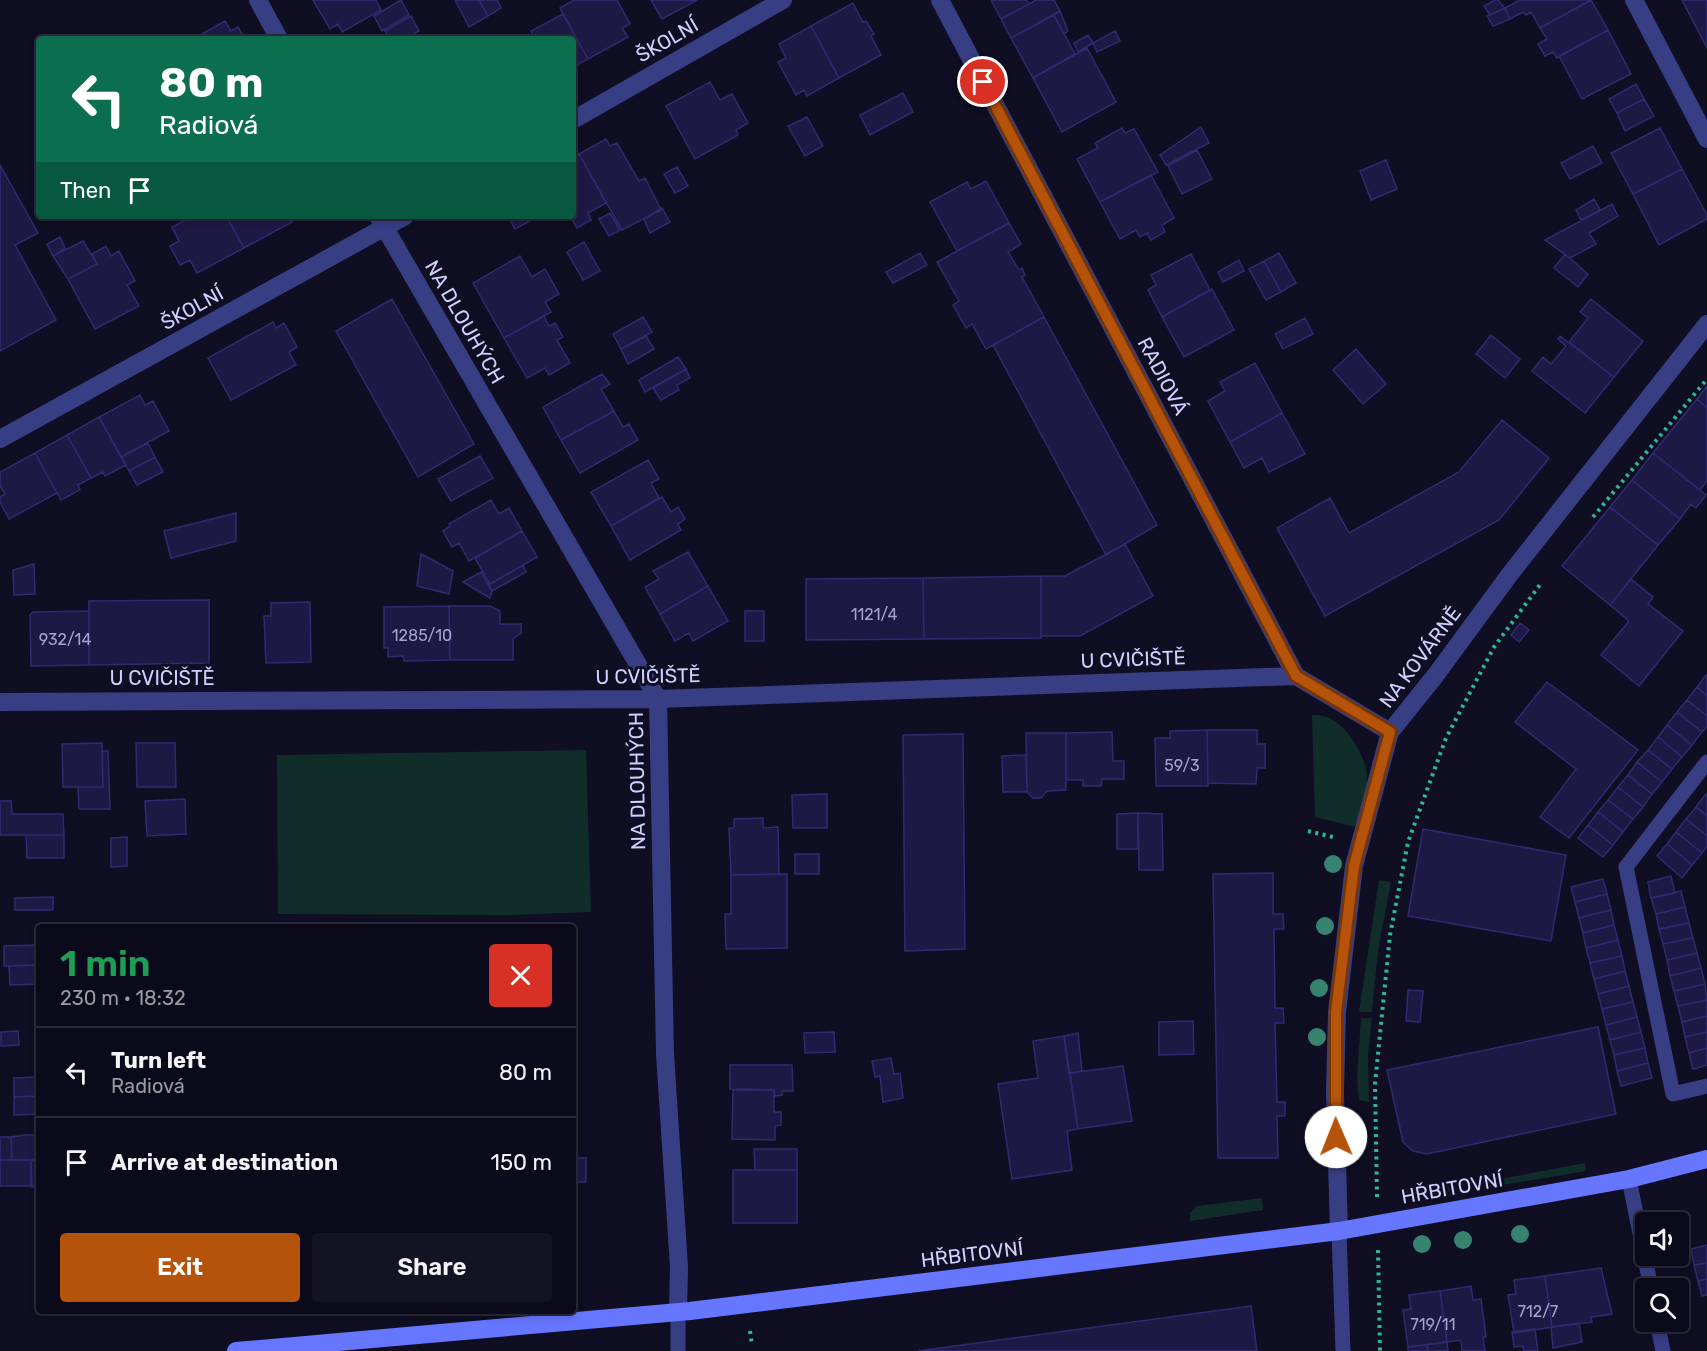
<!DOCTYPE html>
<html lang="en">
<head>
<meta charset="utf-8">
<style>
	body { margin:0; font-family:Rubik,sans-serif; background:#141323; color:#f1f3f6; height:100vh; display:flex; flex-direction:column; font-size:22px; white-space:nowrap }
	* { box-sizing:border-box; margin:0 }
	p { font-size:20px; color:#9a9aa2 }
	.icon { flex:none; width:33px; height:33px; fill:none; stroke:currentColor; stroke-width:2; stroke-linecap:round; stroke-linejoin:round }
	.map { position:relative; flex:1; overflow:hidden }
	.panel { position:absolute; left:36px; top:924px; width:540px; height:390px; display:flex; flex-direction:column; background:#0b0a1a; border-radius:6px; box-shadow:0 3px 9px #0003,0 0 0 2px #2b2b39 }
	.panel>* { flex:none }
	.guide { position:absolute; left:36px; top:36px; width:540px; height:183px; border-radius:6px; box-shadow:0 3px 9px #0003,0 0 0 2px #2b2b39; background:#0b6e4f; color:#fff; overflow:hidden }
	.fabs { position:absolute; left:1635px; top:1212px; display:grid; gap:12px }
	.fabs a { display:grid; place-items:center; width:54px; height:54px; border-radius:6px; background:#0b0a1a; box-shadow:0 3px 9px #0003,0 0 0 2px #2b2b39; font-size:30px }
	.pin { position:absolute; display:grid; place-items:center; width:51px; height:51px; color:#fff; margin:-26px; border:3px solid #fff; border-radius:50%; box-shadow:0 2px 6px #0007 }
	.me { position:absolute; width:66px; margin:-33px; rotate:359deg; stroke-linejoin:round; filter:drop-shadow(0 0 4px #0008) }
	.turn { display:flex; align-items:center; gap:21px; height:126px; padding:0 24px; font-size:27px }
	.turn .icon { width:78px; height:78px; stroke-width:2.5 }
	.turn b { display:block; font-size:42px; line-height:51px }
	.then { display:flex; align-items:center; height:57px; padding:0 24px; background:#0003; gap:12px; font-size:22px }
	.round { display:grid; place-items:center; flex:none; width:63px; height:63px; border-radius:6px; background:#141323 }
	.summary { display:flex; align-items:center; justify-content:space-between; height:102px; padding:0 24px }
	h1 { font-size:36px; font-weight:600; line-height:45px; color:#1e9e55 }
	.primary-button { display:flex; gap:12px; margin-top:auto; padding:12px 24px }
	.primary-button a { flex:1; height:69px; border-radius:6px; background:#b45309; color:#fff; font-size:24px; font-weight:600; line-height:69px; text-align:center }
	.primary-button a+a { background:#141323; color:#f1f3f6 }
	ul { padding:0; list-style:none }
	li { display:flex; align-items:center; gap:18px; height:90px; padding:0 24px; border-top:2px solid #2b2b39 }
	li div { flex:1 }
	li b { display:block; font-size:22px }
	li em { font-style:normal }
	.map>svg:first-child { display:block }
	.green { fill:#112d29 }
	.building { fill:#1d1945; stroke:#302b71; stroke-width:1.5 }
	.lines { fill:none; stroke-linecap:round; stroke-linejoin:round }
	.path { stroke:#2db69d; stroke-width:4; stroke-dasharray:3 4.5; stroke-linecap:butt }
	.lane { stroke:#383e83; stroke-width:15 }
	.street { stroke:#383e83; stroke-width:18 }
	.secondary { stroke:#6776ff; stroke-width:18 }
	.tree { fill:#388270 }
	.route-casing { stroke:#753606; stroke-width:15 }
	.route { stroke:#b45309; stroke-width:10 }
	.labels { text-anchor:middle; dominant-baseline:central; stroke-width:6; stroke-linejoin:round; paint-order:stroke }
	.number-label { font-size:16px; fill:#a3a2d0 }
	.street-label { font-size:20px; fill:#d0d0ff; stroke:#0f0e23 }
</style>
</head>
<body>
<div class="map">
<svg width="1707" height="1351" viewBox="0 0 1707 1351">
	<rect width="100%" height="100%" fill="#0f0e23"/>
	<path class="green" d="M1312,715C1317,715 1322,715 1326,717C1347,723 1369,760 1367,781C1367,796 1360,812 1356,827L1315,817Z
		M586,750L591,912L512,915L278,914L277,755Z
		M1379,880L1391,882L1378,951L1372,1012H1359Z
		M1361,1018H1372L1368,1054L1369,1102L1359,1100L1357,1077Z
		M1585,1163L1586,1171L1497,1186L1495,1180Z
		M1464,1184L1465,1191L1403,1194L1409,1189Z
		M1262,1198L1263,1210L1190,1221V1213L1197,1206Z"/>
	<path class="building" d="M313,0H376L381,10L342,32L338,24L330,29Z
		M401,0L409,15L382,31L374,16Z
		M455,0H479L488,16L469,27Z
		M479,0H497L501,8L488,16Z
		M574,0H617L630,24L622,28L628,37L588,59L560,8Z
		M651,0H697L662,19Z
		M991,0H1026L1029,4L1001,19Z
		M1036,0H1054L1060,11L1011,38L1001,19Z
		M1495,0H1498L1505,8L1490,15L1484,6Z
		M1520,0H1591L1540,28L1531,12L1526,15L1523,12L1510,19L1505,8Z
		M1591,0L1608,30L1557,58L1553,52L1545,56L1538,44L1547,39L1540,28Z
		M1682,0H1707V48Z
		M853,3L863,22L866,21L874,34L871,36L881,55L839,78L811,26Z
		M1505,8L1510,19L1493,26L1487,16Z
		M1060,11L1068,31L1064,34L1054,15Z
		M563,14L588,59L573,67V39H535L531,31Z
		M1054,15L1075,54L1033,78L1011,38Z
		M411,16L419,31L405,39H389L385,31Z
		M225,21L231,31L238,27L245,39H193Z
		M811,26L839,78L807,96L804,90L796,95L778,62L786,58L779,44Z
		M1608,30L1631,74L1582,99L1559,56Z
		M1115,31L1120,41L1097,52L1093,43Z
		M1088,35L1093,43L1078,52L1074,43Z
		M1087,48L1116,102L1062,132L1033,78Z
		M710,82L720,100L732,94L748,123L736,130L738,135L695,159L666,106Z
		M1636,84L1644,99L1617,113L1609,99Z
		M903,93L913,112L870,135L860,115Z
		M1644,99L1654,116L1625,131L1617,113Z
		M807,117L823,146L805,156L788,126Z
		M1201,127L1209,143L1166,165L1160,155Z
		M1122,128L1125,133L1134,129L1158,172L1100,202L1077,159L1098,148L1095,143Z
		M1660,128L1682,169L1633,194L1611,153Z
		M606,139L610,146L617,143L639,181L645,178L661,210L622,230L579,154Z
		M1593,146L1602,163L1570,179L1561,163Z
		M1197,150L1212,179L1182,194L1168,166Z
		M579,154L606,203L588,213L591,220L577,228L570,216H573V157Z
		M1386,160L1397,189L1371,200L1360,171Z
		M0,165L38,233L15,245L56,320L0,351Z
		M677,167L688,186L675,193L664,174Z
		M1682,169L1707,215V219L1659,245L1633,194Z
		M1151,175L1174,218L1162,225L1165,232L1151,240L1147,233L1140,237L1136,230L1120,239L1100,202Z
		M986,181L1009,223L957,251L930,202L967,182L971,189Z
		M1594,199L1600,210L1581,220L1576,210Z
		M1612,204L1618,216L1589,233L1596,244L1570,258L1545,240Z
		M662,208L670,222L650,233L644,219Z
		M610,213L620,230L609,236L599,219Z
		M193,216H226L244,248L197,273L190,260L180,265L170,246L179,241L172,227Z
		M226,216H288L292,222L244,248Z
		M508,216H529L532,220L515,229Z
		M1009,223L1021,244L1008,252L1019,270L1022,268L1025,275L1022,277L1044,317L986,349L972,324L966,328L953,305L959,301L937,262Z
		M60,237L65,248L53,256L47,244Z
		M83,241L97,264L68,279L53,256Z
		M584,242L600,271L583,280L567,252Z
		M106,246L111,256L119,251L135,281L127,285L139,306L95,329L68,279L97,264L92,254Z
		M920,253L927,265L893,283L886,272Z
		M1279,253L1296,283L1281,292L1264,261Z
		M1191,254L1210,290L1162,317L1148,290L1156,285L1151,275Z
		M1565,254L1588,274L1578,287L1554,268Z
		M520,256L532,277L545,269L559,294L545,302L551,312L504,338L473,283Z
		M1239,260L1244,271L1223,282L1218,272Z
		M1264,261L1281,292L1266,300L1249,269Z
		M1212,289L1234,330L1184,357L1162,317Z
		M392,299L474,444L418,477L336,331Z
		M1591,299L1643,341L1614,377L1569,342L1588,318L1580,312Z
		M544,316L549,326L555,323L563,337L557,340L570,363L549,375L545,368L527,378L504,338Z
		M643,317L652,332L621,349L613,334Z
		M1044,317L1157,525L1106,555L993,345Z
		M1305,318L1313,334L1283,349L1275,334Z
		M273,322L276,328L284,323L297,347L289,352L296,365L231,400L208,358Z
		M1491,335L1520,359L1505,378L1476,354Z
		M646,336L654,349L628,364L621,349Z
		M1560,336L1614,377L1585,413L1532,371L1543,357L1551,364L1566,346L1558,339Z
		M1356,349L1386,384L1363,404L1333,370Z
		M678,357L686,369L645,392L639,380Z
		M1255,363L1282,413L1230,442L1208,401L1225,391L1220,382Z
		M686,369L690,378L677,385L679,390L661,400L653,388Z
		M602,374L610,384L601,389L614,411L561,440L543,407Z
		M1707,386V408L1697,399Z
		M140,395L145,405L153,401L169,431L121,457L99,417Z
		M1697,399L1707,408V481L1700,490L1653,453Z
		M614,411L623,427L629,424L638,440L580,473L561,440Z
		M1282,413L1305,454L1269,472L1262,458L1244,468L1230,442Z
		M99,417L126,465L105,476L103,472L91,478L67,435Z
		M1502,420L1549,458L1499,520L1325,616L1277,528L1330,498L1349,533L1459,472Z
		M67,435L91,478L78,485L80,490L61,500L35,453Z
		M148,443L155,457L129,471L121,457Z
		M35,453L57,493L9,519L0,502V497L5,494L0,486V472Z
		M1653,453L1706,495L1696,508L1691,504L1680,519L1632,480Z
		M480,456L493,478L451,501L438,479Z
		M155,457L163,472L137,485L129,471Z
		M648,460L659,479L651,483L659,498L611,526L591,492Z
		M1632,480L1680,519L1658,545L1610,507Z
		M662,497L671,512L678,507L685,519L678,524L681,530L630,560L611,526Z
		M491,500L499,514L509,508L522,531L469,561L459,543L452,547L443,531L450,526L449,524Z
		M1610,507L1658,545L1610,605L1562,566Z
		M236,513V541L171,558L164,531Z
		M522,531L537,557L490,584L475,558Z
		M1125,544L1153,596L1080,636H1041V576H1065Z
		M688,552L708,586L660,614L645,587L659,579L653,571Z
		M421,554L453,571L449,594L417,586Z
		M34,564L35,594L14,595L13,570Z
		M523,565L526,572L492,591L487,583L490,584Z
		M481,572L492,591L490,598L463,582Z
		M1041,576V638L924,639L923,578Z
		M923,578L924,639L806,640V579Z
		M1631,579L1653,597L1648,604L1683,631L1639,686L1601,655L1629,621L1610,605Z
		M708,586L728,621L693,641L689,633L675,641L660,614Z
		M209,600V663L89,665V601Z
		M310,602L311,662L266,663L264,616H271V603Z
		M449,606H490L500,611V624H521V633L513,639V660H450Z
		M449,606L450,660L404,661L403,656L388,657V648H384V607Z
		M89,611V665L31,666L30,615L33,612Z
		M745,611H764V641H745Z
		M1520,623L1529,630L1519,642L1511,635Z
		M1706,675H1707V696L1697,687Z
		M1547,682L1638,750L1569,838L1540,817L1576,769L1515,722Z
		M1697,687L1707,696V716L1687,700Z
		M1687,700L1707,716V726L1702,732L1677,712Z
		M1677,712L1702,732L1692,745L1667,725Z
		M1667,725L1692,745L1682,757L1658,737Z
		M1207,730L1208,786H1156L1155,738H1170V731Z
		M1207,730H1257V744H1265V768H1257L1256,784L1208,783Z
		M1112,732L1113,761H1124V779H1102L1101,786H1083V780H1066V733Z
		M1026,733H1066V790L1047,791L1041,798H1033L1027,792Z
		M963,734L965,949L905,951L903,735Z
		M1658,737L1682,757L1672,769L1648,750Z
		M102,743L103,787H63L62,744Z
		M136,743H175L176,787H137Z
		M1648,750L1672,769L1662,782L1637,762Z
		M102,751H108L110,809H79L78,787H103Z
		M1026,755L1027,792H1003L1002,756Z
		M1637,762L1662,782L1652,794L1628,775Z
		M1628,775L1652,794L1643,807L1618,787Z
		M1618,787L1643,807L1633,819L1608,800Z
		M827,794V828H793L792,795Z
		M1706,794L1707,795V816L1696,807Z
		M185,799L186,834L147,836L145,801Z
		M1608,800L1633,819L1623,832L1598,812Z
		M0,801H11L12,814H63L64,835H0Z
		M1696,807L1707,816V836L1686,819Z
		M1598,812L1623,832L1613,845L1588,825Z
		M1138,813V849H1117V814Z
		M1138,813L1162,814L1163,870H1139Z
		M763,818V828L778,827L779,874L731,875L729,828H734V819Z
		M1686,819L1707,836V846L1702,853L1676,832Z
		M1588,825L1613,845L1603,857L1578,838Z
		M1423,829L1566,855L1551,941L1408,916Z
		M1676,832L1702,853L1692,865L1667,844Z
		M26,835H64V858H27Z
		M127,837V866L111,867V838Z
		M1667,844L1692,865L1682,878L1657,856Z
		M795,854H819V874H795Z
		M1273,873V914H1283L1284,929H1274L1275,1008H1283L1284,1023H1275L1277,1102H1285V1116H1277L1278,1158H1218L1213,874Z
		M787,874V948L726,949L725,914H731V875Z
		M1671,876L1675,893L1651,898L1648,882Z
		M1603,879L1607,894L1575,902L1571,887Z
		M1681,891L1685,907L1656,914L1651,898Z
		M1607,894L1611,910L1579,918L1575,902Z
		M53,897V910H15V898Z
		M1685,907L1689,923L1659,929L1656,914Z
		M1611,910L1614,925L1583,933L1579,918Z
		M1689,923L1693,938L1663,944L1659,929Z
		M1614,925L1618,940L1586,948L1583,933Z
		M1693,938L1697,953L1667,960L1663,944Z
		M1618,940L1622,956L1590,963L1586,948Z
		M37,945L38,965L4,966V946Z
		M1697,953L1701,968L1670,976L1667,960Z
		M1622,956L1625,971L1594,979L1590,963Z
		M38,965H39V984L10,985L9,966Z
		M1701,968L1705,984L1674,991L1670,976Z
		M1625,971L1629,986L1598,994L1594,979Z
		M1705,984L1707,1000L1678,1006L1674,991Z
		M1629,986L1633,1002L1602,1009L1598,994Z
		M1408,990L1423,991L1420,1022L1406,1021Z
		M1707,1000V1016L1682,1022L1678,1006Z
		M1633,1002L1637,1017L1606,1025L1602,1009Z
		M1707,1016V1032L1685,1037L1682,1022Z
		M1637,1017L1641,1032L1610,1040L1606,1025Z
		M1193,1021L1194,1054L1159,1055V1022Z
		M1598,1027L1616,1114L1427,1154L1413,1151L1403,1142L1387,1070Z
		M18,1031L19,1045L1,1046V1032Z
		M834,1032L835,1052L805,1053L804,1033Z
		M1641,1032L1645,1048L1614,1055L1610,1040Z
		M1707,1032V1048L1689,1053L1685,1037Z
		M1078,1033L1082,1071L1069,1074L1064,1036Z
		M1064,1036L1078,1129L1067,1131L1072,1170L1012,1179L998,1084L1038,1078L1033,1041Z
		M1645,1048L1648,1063L1617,1071L1614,1055Z
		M1707,1048V1065L1693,1069L1689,1053Z
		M891,1058L894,1074L900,1073L903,1098L883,1102L880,1076L875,1077L872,1061Z
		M1648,1063L1652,1078L1621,1086L1617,1071Z
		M730,1065H792L793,1091H782V1095L775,1096L774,1090L730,1089Z
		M1123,1066L1132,1121L1078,1129L1070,1073Z
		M573,1075L575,1158H586V1182H575L576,1260H573Z
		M39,1077V1096L14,1097V1078Z
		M733,1090H774V1112H781V1125L775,1126V1140L732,1139Z
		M39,1096V1114L14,1115V1097Z
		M25,1135H39V1160H12L11,1137Z
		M0,1137H11L12,1160H0Z
		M754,1149H797V1170H755Z
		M0,1160H31V1186H0Z
		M31,1160H39V1187H32Z
		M733,1170H797V1223H733Z
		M1707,1245V1263L1694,1265L1691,1249Z
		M1707,1263V1279L1698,1281L1694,1265Z
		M1601,1268L1612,1314L1591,1317L1592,1322L1552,1327L1545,1276Z
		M1545,1276L1552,1327L1514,1333L1508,1295L1516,1294L1514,1280Z
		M1707,1279V1295L1702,1296L1698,1281Z
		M1471,1286L1473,1300L1481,1299L1486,1337H1483L1485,1351H1462L1461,1340L1447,1342L1440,1291Z
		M1440,1291L1447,1342L1408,1347L1403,1310L1411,1309L1409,1295Z
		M1251,1306L1257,1351H918Z
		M1579,1323L1582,1342L1553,1348L1551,1327Z
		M1535,1329L1538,1351H1524L1523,1346L1514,1347L1512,1332Z
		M1447,1342L1448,1351H1428L1427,1345Z
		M1427,1345L1428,1351H1408V1347Z"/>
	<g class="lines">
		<path class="path" d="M1593,517L1707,379
			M1308,831L1333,837
			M1377,1197L1375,1084L1390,935L1408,842L1446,738L1494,647L1542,582
			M1378,1250L1380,1351
			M750,1331L752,1345"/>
		<path class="lane" d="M1707,762L1626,867L1673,1094L1707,1086
			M1629,1179L1651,1288
			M1339,1231L1343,1351
			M678,1312V1351
			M1657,1322L1663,1351"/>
		<path class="street" d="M258,0L279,39
			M940,0L1296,676L1390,732
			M1634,0L1707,139
			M573,120L783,0
			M378,216L658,699L665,1054L679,1267L678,1312
			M0,439L405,216
			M0,702L658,699L1296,676
			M1339,1231L1335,1092L1337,1012L1354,866L1390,732L1435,676L1510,574L1707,324"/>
		<path class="secondary" d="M236,1351L690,1311L1339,1231L1629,1179L1707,1159"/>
	</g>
	<g class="tree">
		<circle cx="1333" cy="864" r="9"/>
		<circle cx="1325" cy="926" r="9"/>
		<circle cx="1319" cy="988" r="9"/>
		<circle cx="1317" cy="1037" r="9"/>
		<circle cx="1321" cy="1135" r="9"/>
		<circle cx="1520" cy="1234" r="9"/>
		<circle cx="1463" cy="1240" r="9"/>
		<circle cx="1422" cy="1244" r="9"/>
	</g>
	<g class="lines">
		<g class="route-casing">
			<path id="route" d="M983,82L1296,676L1390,732L1354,866L1336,1012V1137"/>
		</g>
		<use href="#route" class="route"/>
	</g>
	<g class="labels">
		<g class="number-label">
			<text x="874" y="614">1121/4</text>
			<text x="422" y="635">1285/10</text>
			<text x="65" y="639">932/14</text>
			<text x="1182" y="765">59/3</text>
			<text x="1538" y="1311">712/7</text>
			<text x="1433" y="1324">719/11</text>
		</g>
		<g class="street-label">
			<text transform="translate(667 40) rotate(-30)">ŠKOLNÍ</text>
			<text transform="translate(192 308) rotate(-29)">ŠKOLNÍ</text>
			<text transform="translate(465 322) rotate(60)">NA DLOUHÝCH</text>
			<text transform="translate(1163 376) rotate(62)">RADIOVÁ</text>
			<text transform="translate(1420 657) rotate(-53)">NA KOVÁRNĚ</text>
			<text transform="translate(1133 659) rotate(-2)">U CVIČIŠTĚ</text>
			<text transform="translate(648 676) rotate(-1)">U CVIČIŠTĚ</text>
			<text x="162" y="678">U CVIČIŠTĚ</text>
			<text transform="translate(637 781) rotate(-91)">NA DLOUHÝCH</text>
			<text transform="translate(1452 1188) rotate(-10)">HŘBITOVNÍ</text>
			<text transform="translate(972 1254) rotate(-7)">HŘBITOVNÍ</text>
		</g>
	</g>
</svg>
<div class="fabs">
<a><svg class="icon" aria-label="sound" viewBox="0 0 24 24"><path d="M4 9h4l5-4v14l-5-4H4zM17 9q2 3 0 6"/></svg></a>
<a><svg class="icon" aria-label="search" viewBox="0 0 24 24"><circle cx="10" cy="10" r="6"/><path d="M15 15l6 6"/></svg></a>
</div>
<div class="pin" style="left:983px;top:82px;background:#d93025"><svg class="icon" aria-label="arrive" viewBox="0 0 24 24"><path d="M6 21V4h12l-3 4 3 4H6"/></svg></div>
<svg class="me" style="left:1336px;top:1137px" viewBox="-20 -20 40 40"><circle r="19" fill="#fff"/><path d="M0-13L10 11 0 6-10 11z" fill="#b45309"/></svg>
<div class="guide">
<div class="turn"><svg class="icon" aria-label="left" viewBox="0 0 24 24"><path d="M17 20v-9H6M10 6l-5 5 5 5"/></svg><div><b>80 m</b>Radiová</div></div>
<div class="then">Then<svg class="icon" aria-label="arrive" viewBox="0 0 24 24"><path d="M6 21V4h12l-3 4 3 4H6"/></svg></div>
</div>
<section class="panel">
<div class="summary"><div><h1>1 min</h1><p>230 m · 18:32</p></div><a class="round" style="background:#d93025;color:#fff"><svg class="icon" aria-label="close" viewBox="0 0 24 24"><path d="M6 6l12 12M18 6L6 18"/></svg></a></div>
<ul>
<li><svg class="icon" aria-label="left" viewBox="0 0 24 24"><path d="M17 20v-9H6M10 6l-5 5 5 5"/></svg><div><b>Turn left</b><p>Radiová</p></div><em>80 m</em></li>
<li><svg class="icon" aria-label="arrive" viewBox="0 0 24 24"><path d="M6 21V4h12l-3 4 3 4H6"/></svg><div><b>Arrive at destination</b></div><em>150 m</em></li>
</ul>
<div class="primary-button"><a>Exit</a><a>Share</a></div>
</section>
</div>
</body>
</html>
